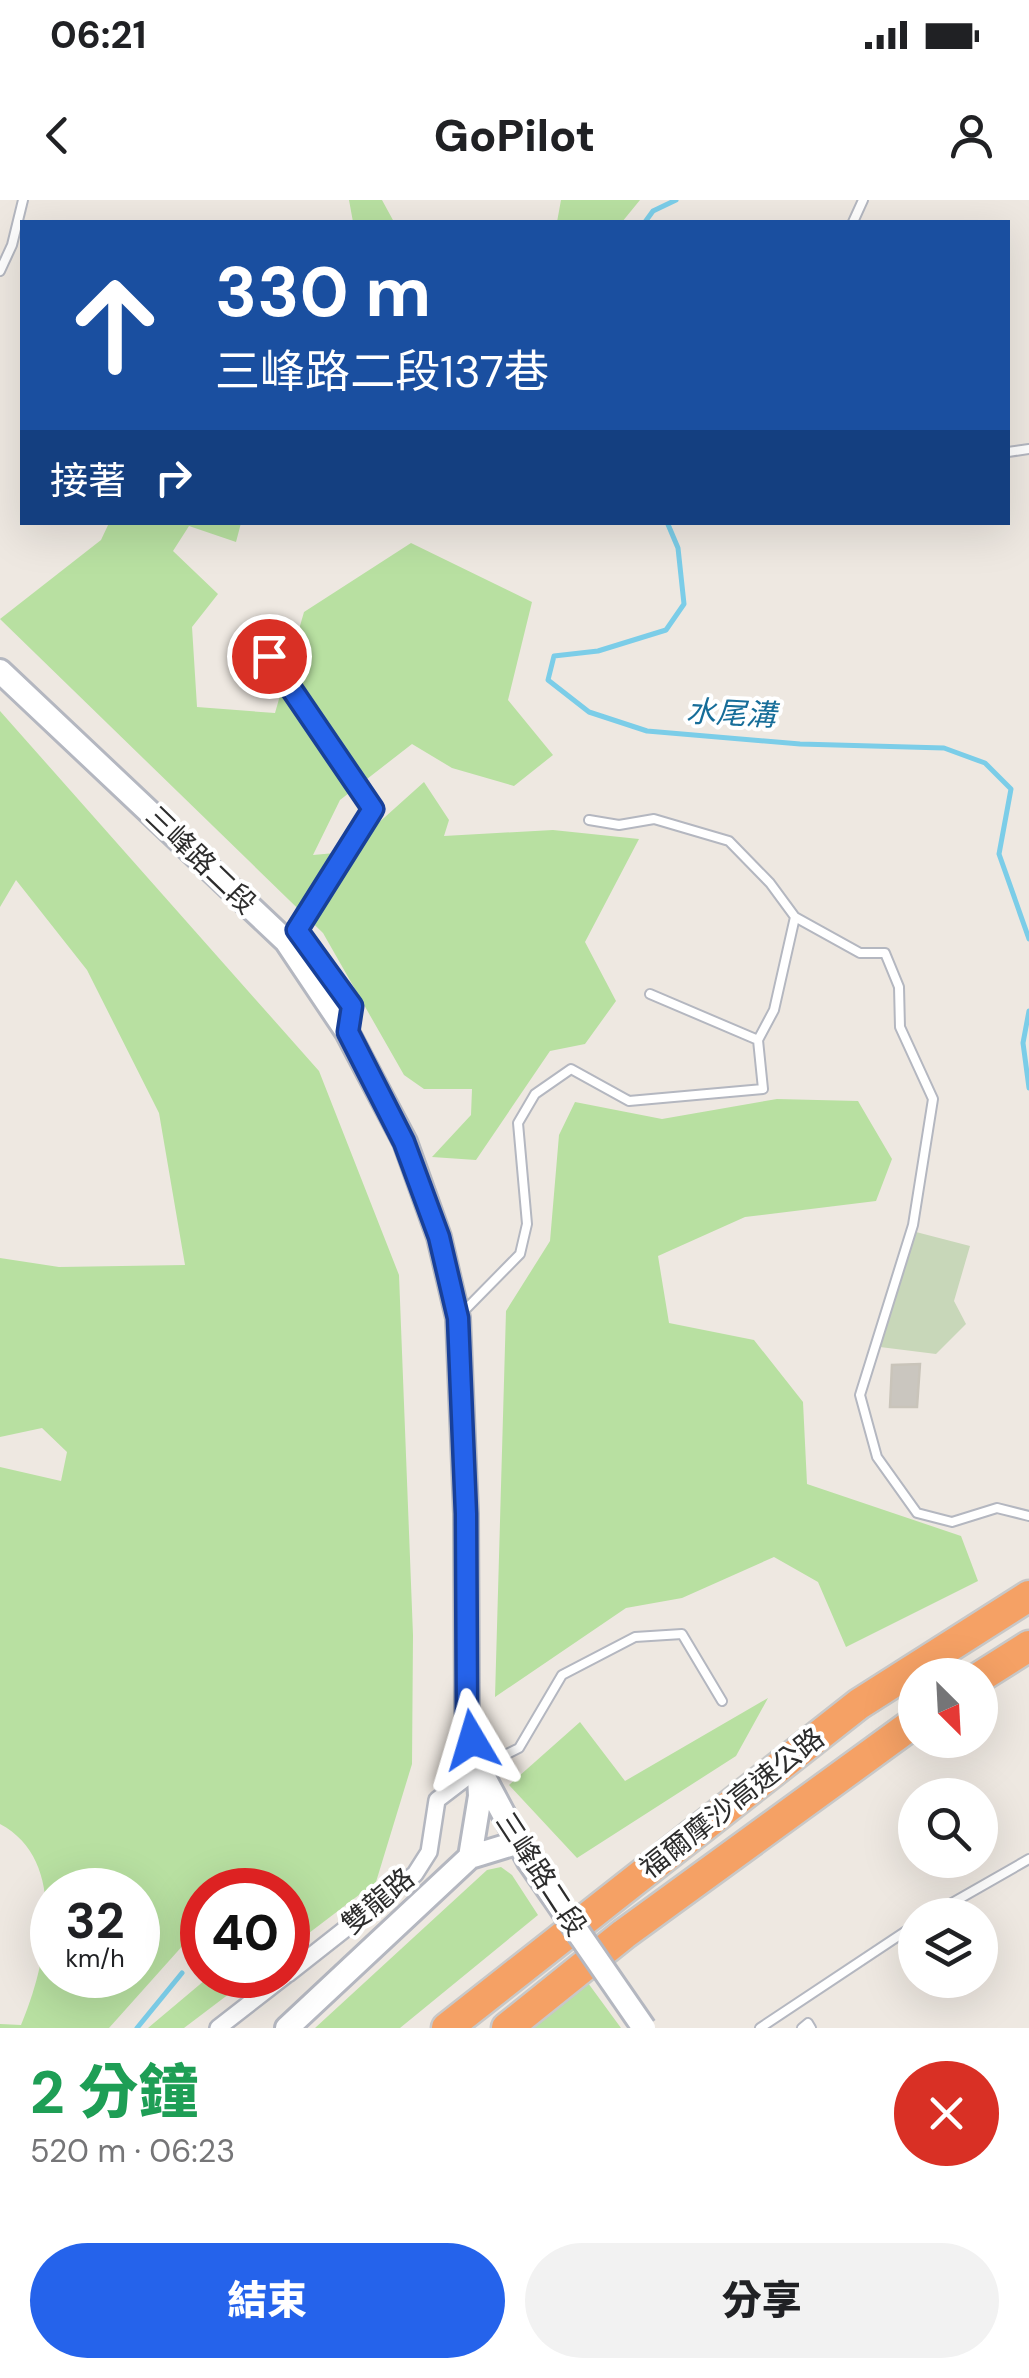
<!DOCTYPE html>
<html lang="zh-TW">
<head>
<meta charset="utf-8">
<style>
	body { margin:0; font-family:"DM Sans","Noto Sans TC",sans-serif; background:#f2f2f2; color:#202124; height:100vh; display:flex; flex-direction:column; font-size:38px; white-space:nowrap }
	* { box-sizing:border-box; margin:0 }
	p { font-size:32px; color:#757577 }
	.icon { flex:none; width:55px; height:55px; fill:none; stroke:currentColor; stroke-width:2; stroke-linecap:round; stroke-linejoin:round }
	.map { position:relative; height:1828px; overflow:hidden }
	.details { display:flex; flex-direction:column; background:#fff; flex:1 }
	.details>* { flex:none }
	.hud { position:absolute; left:20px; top:20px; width:990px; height:305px; border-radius:0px; box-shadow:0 10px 40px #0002; background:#1a4fa0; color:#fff; overflow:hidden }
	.needle { width:65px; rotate:156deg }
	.controls { position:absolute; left:898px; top:1458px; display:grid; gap:20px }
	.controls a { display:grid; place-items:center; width:100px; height:100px; border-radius:50%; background:#fff; box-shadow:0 10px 40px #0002; font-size:50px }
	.speed { position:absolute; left:30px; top:1668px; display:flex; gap:20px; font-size:50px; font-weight:700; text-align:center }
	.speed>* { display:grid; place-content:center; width:130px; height:130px; border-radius:50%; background:#fff; box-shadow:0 10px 40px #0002; line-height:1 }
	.speed small { font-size:25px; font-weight:400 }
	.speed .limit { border:15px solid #d22; background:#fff; color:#111 }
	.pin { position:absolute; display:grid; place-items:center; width:85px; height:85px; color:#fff; margin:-42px; border:5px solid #fff; border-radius:50%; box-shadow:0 2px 10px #0007 }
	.me { position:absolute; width:110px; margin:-55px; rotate:353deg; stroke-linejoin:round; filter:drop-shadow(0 0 8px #0008) }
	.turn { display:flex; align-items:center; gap:35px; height:210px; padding:0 30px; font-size:45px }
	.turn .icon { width:130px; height:130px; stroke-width:2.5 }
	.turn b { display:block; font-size:70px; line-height:85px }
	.then { display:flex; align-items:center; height:95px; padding:0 30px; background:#0003; gap:20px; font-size:38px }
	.round { display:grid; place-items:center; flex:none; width:105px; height:105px; border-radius:52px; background:#f2f2f2 }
	.overview { display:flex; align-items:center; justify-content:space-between; height:170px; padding:0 30px }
	h1 { font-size:60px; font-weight:800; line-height:75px; color:#1e9e55 }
	.action { display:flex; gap:20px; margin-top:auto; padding:20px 30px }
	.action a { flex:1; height:115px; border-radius:60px; background:#2563eb; color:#fff; font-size:40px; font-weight:800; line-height:115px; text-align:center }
	.action a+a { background:#f2f2f2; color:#202124 }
	.status { display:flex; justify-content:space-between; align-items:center; height:70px; padding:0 50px; background:#fff; direction:ltr }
	.status svg { height:28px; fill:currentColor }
	header { display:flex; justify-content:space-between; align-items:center; height:130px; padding:0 30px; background:#fff; font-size:45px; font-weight:800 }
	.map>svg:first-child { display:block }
	.green { fill:#b8e0a1; fill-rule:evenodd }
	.cemetery { fill:#c8d7b9 }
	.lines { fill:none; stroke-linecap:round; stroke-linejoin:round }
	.stream { stroke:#7bcde8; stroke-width:5 }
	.building { fill:#cac6bf; stroke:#c9c4ba; stroke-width:2.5 }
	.lane-casing { stroke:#b4b7c0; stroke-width:12 }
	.street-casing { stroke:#b4b7c0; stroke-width:20 }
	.secondary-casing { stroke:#b4b7c0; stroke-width:28 }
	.highway-casing { stroke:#c8c8c8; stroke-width:35 }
	.lane { stroke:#fff; stroke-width:8 }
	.street { stroke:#fff; stroke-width:15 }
	.secondary { stroke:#fff; stroke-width:22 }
	.highway { stroke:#f5a165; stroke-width:30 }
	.secondary-bridge-casing { stroke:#b4b7c0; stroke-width:28; stroke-linecap:butt }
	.secondary-bridge { stroke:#fff; stroke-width:22 }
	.route-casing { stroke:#184099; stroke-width:25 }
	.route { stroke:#2563eb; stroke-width:18 }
	.labels { text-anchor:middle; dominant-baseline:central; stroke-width:8; stroke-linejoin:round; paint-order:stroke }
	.street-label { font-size:28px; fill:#2d2d2d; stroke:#fff }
	.water-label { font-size:30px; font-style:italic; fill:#166d99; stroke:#fff }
</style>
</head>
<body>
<div class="status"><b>06:21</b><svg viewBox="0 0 49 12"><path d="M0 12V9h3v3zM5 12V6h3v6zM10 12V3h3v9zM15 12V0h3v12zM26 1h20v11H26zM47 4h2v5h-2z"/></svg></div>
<header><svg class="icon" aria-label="back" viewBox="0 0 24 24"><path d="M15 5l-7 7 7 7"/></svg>GoPilot<svg class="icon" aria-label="person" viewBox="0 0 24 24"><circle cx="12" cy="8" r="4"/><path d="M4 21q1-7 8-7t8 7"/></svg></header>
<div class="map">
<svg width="1029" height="1828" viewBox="0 0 1029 1828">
	<rect width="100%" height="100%" fill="#eee8e1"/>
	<path class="green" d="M349,0H382L394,22H353Z
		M561,0H640L622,22H557Z
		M109,323H241L236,342L189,326L173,351L218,394L192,427L197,507L275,513L304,412L411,343L532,402L508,500L553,555L514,586L452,568L412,544L340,600L313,655L346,652L424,582L449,620L444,636L553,630L639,639L585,742L616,801L585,844L550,851L476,960L432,957L471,915L472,889H424L404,875L323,733L0,419L101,340Z
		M0,511L319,871L399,1075L413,1435L412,1564L376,1682L288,1749V1690H276V1685L202,1690V1724L109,1828H0V1824L21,1825C46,1766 70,1661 0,1624V1267L61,1281L67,1252L42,1228L0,1237V1058L59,1067L185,1065L159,913L87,770L16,680L0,707ZM138,1690V1775H52V1690Z
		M777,899L858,901L892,959L876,1001L745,1017L658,1056L669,1123L754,1140L803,1202L807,1284L961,1336L978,1381L846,1447L818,1382L774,1357L682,1398L626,1408L495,1497L506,1111L550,1041L559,935L575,902L662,919Z
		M768,1498L736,1556L577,1658L509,1585L580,1522L625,1581Z
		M501,1667L512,1675L538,1715L400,1828H315L487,1670Z
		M211,1775H254L184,1828H148Z
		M588,1783L621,1828H531Z"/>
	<path class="cemetery" d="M916,1032L970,1046L954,1101L966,1124L936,1154L880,1147Z"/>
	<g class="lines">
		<path class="stream" d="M645,22L653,11L676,0
			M667,322L678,348L684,404L666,430L598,451L554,456L548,480L589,512L647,531L800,544L944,548L985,563L1011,589L999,654L1029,739
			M1029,811L1023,843L1029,888
			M137,1828L182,1773"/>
	</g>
	<path class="building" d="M920,1164L917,1207H890L892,1165Z"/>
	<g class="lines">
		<g class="lane-casing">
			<path id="lane" d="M853,22L863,0
				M0,71L12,45L23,0
				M1008,252L1029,249
				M269,456L373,609L297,730L352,806L349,823
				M589,620L619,625L654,619L729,641L770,683L795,717
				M758,840L774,810L795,717L860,753H885L899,787L900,827L933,899L913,1025L860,1195L877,1257L917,1313L952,1322L997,1308L1029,1316
				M461,1114L520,1054L527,1024L518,923L535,894L571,869L629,901L763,889L758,840L650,794
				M483,1566L519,1548L562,1475L635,1437L682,1434L722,1501
				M931,1715L1029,1659
				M760,1828L915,1725
				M802,1828L808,1823L811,1828"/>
		</g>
		<g class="street-casing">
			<path id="street" d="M288,1774L415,1674L429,1652L437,1600L479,1568
				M218,1828L286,1775"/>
		</g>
		<g class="secondary-casing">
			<path id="secondary" d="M0,471L286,741L347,832L405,942L439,1037L458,1118L466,1314L467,1512L479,1568L528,1660
				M470,1657L480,1596L479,1576
				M287,1828L470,1657L516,1643"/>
		</g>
		<g class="highway-casing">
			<path id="highway" d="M980,1477L1029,1446
				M447,1828L859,1504L1029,1396
				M507,1828L624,1734L915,1522"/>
		</g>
		<use href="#lane" class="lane"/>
		<use href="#street" class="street"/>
		<use href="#secondary" class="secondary"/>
		<use href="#highway" class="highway"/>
		<g class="secondary-bridge-casing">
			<path id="secondary-bridge" d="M528,1660L644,1828"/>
		</g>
		<use href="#secondary-bridge" class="secondary-bridge"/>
	</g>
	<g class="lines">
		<g class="route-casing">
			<path id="route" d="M269,456L373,609L297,730L352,806L348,832L404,942L439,1037L458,1118L466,1314L467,1512L472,1540"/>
		</g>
		<use href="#route" class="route"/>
	</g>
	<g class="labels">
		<g class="street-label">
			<text transform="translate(201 660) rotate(44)">三峰路二段</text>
			<text transform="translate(732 1603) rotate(-38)">福爾摩沙高速公路</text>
			<text transform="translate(541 1674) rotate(57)">三峰路二段</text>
			<text transform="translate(378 1701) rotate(-40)">雙龍路</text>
		</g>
		<g class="water-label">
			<text transform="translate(731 513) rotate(3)">水尾溝</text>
		</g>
	</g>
</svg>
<div class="controls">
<a><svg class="needle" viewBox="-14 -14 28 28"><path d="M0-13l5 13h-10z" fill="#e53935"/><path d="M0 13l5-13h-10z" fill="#757577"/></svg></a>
<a><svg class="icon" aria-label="search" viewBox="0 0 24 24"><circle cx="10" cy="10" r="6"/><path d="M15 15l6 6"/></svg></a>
<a><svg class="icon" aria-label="layers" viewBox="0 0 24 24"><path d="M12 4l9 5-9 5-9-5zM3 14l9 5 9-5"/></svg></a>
</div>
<div class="speed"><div>32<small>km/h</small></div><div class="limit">40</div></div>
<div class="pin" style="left:269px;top:456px;background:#d93025"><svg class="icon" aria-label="arrive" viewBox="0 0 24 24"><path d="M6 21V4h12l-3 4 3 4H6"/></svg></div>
<svg class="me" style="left:472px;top:1540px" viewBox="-20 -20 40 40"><path d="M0-17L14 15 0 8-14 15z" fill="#2563eb" stroke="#fff" stroke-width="4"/></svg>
<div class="hud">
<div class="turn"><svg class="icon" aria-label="ahead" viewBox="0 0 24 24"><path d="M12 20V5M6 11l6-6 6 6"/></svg><div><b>330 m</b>三峰路二段137巷</div></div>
<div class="then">接著<svg class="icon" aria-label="right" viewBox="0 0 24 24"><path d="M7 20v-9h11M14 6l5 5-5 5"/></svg></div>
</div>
</div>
<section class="details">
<div class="overview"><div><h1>2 分鐘</h1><p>520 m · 06:23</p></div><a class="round" style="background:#d93025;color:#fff"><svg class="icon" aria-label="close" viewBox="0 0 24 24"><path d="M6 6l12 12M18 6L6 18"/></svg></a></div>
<div class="action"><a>結束</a><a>分享</a></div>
</section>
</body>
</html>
